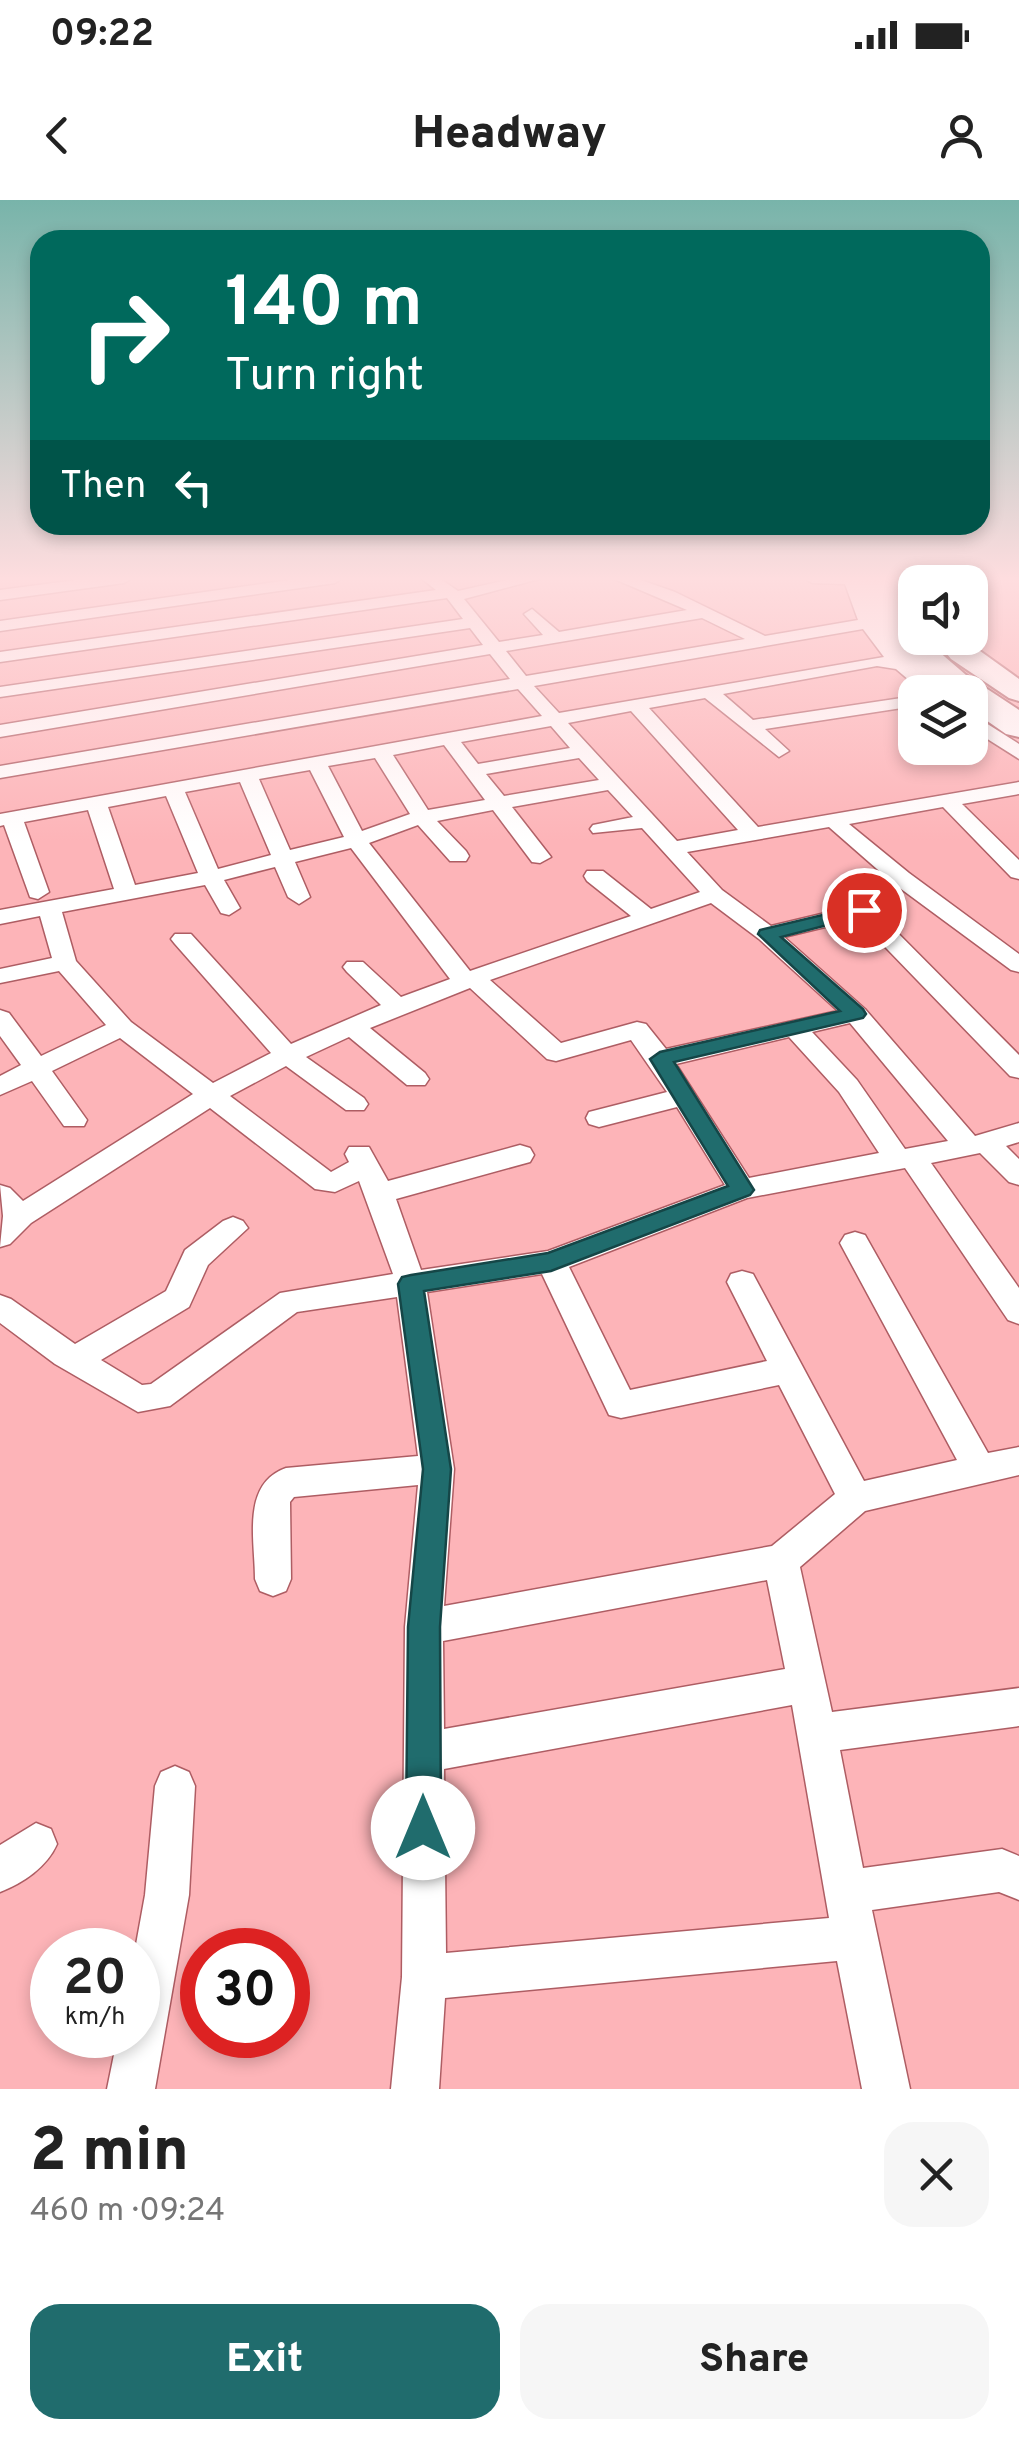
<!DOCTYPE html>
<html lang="en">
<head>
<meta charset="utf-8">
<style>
	body { margin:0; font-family:Overpass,sans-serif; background:#f6f6f6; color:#222; height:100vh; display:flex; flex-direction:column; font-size:38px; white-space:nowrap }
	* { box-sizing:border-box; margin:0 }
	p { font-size:32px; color:#767676 }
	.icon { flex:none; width:55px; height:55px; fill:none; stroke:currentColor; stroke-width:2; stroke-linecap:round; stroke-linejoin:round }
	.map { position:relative; height:1889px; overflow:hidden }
	.side { display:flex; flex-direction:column; background:#fff; flex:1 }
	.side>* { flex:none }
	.banner { position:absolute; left:30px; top:30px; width:960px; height:305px; border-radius:30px; box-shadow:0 5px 15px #0003; background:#00695c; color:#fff; overflow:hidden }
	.controls { position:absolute; left:898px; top:365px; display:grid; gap:20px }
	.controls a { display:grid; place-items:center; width:90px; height:90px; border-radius:20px; background:#fff; box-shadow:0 5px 15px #0003; font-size:50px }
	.speed { position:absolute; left:30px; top:1728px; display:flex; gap:20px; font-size:50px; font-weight:700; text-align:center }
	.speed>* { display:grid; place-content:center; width:130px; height:130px; border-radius:50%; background:#fff; box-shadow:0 5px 15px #0003; line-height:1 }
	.speed small { font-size:25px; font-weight:400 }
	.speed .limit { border:15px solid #d22; background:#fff; color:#111 }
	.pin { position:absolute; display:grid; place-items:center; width:85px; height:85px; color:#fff; margin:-42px; border:5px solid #fff; border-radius:50%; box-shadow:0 2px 10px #0007 }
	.me { position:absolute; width:110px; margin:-55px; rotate:0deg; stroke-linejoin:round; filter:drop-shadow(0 0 8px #0008) }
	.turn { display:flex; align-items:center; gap:35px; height:210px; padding:0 30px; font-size:45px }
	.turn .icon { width:130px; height:130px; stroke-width:2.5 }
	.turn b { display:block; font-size:70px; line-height:85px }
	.then { display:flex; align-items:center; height:95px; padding:0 30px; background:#0003; gap:20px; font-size:38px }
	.round { display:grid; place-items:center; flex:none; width:105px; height:105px; border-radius:30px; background:#f6f6f6 }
	.headline { display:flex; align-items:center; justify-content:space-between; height:170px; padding:0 30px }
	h1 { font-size:60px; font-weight:800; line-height:75px }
	.button { display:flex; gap:20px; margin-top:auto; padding:20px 30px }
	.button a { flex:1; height:115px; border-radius:30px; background:#206c6d; color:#fff; font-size:40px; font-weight:800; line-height:115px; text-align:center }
	.button a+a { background:#f6f6f6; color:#222 }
	.status { display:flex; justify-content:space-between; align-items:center; height:70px; padding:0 50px; background:#fff; direction:ltr }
	.status svg { height:28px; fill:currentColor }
	header { display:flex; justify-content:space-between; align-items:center; height:130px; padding:0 30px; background:#fff; font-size:45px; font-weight:800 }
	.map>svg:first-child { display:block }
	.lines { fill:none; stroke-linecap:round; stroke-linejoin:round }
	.street-casing { stroke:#ae5d63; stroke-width:3 }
	.primary-casing { stroke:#ae5d63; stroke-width:4 }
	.highway-casing { stroke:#ae5d63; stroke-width:4 }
	.street { fill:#fff; fill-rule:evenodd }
	.primary { fill:#fff; fill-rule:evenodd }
	.highway { fill:#fff; fill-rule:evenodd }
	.route { fill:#206c6d; stroke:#154647; stroke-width:2.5 }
</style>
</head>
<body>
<div class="status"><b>09:22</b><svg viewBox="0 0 49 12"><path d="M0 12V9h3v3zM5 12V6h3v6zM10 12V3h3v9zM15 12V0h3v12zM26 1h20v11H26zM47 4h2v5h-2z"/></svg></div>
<header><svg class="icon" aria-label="back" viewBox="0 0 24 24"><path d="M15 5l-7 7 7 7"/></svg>Headway<svg class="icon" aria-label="person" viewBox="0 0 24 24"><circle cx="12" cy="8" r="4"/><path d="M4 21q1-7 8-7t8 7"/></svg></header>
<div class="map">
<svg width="1019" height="1889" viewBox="0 0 1019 1889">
	<rect width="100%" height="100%" fill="#fdb4b8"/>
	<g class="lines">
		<g class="street-casing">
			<path id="street" d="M91,378H132L124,383L0,400V390Z
				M303,378H343L335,383L0,431V421Z
				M421,378H439L458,391L516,378H543L464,399L499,442L543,435L524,414L532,409L559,432L687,410L612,378H635L675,392L765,436L858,420L845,384L812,383L804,378H871V383L861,385L873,417L883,422L879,428L898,452L942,492H923L896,469L877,466L723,494L753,520L915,496V506L765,529L789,551L779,557L705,498L649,508L758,627L1019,582V594L962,604L1019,660V679L1011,677L943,607L849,624L909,673L1019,754V772L1011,770L893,683L829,627L687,652L722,690L771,726L863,704L871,706L1019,855V878L1010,876L858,719L784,737L865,809L975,936L1019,923V942L1006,946L1019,959V985L1009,982L980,953L931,963L1019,1088V1124L1008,1120L905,968L747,998L569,1067L630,1190L767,1161L727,1082L731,1074L742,1071L753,1074L864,1281L957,1260L840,1043L845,1035L855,1032L865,1035L988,1253L1019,1247V1275L865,1311L800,1367L832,1512L1019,1488V1526L840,1550L863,1668L1002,1649L1019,1656V1700L999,1692L872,1710L910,1889H862L837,1761L445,1798L439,1889H391L402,1777L405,1427L418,1285L294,1297L290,1302L291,1379L286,1391L273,1396L260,1391L255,1379C255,1340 241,1284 286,1268L418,1256L397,1097L297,1112L170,1206L138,1212L55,1164L0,1123V1095L11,1099L75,1144L166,1091L185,1050L223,1021L233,1017L243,1021L248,1028L208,1065L189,1107L101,1160L142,1185L151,1184L280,1093L393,1074L359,981L335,992L315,989L210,908L31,1023L10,1044L0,1047L3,1016L0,985L10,988L23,1001L193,894L120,838L52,871L87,920L84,926H64L32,881L0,895V876L21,865L0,836V810L9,813L41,856L106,825L59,771L0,783V769L52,758L40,716L0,724V710L114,689L88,610L24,622L49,692L38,699L30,697L4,625L0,626V614L542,516L518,489L0,578V566L510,479L490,454L0,537V525L483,445L470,428L0,497V487L463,419L447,398L0,462V452L436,390ZM702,418L745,439L526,476L506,451ZM863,429L884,457L559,513L534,486ZM631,511L738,630L677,641L568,523ZM551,526L570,548L478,564L461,542ZM444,545L485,600L428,610L393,555ZM375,558L410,614L362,631L328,566ZM579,558L599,580L504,596L486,574ZM310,570L344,637L290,650L259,579ZM240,582L271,655L218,669L185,592ZM608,590L633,617L593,625L590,629L593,633L642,628L700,692L651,709L603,671H587L584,676L587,681L631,716L470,771L369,643L418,625L450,661H466L469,656L466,651L437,621L493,610L532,662L540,663L551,657L512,607ZM166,596L198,673L135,685L108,607ZM351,648L450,779L401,797L363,762H347L343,767L347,772L381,805L291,844L191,734H175L171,739L175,744L271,853L213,883L131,822L76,761L62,712L205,685L221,713L229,715L240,708L224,680L275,667L288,697L299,704L310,697L295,662ZM711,703L759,739L838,811L666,849L646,824L637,822L561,843L490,780ZM470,788L547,859L556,861L631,840L667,892L589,912L586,918L589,924L599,927L677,907L725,985L548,1051L421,1070L396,999L530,962L534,955L530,948L520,945L388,981L369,947H349L345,954L349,962L331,972L230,896L286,866L346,910H364L368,904L364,898L306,857L349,837L407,885H425L429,879L425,873L370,828ZM850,823L948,941L905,949L857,880L812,832ZM789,837L839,892L879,953L749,978L676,864ZM542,1074L609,1215L621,1218L779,1185L835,1294L772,1346L444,1406L454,1269L427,1092ZM767,1380L785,1469L444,1529L443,1441ZM792,1505L829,1718L446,1753L444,1569Z
				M970,513L1019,544V559L970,528Z
				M175,1566L189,1572L195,1586L189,1695L155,1889H107L118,1835H138L135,1750L145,1695L155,1586L161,1572Z
				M36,1623L51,1629L57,1644C47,1667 23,1683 0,1692V1645Z"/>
		</g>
		<g class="primary-casing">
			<path id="primary" d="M855,378H881C888,419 904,444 939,468C950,475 963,482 969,492H936L885,452L863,417Z
				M901,378H927L928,382H915V390L906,387Z
				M934,438H962L1019,479V501L1009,498L951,459Z"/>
		</g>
		<g class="highway-casing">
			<path id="highway" d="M868,378H898L915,438H923L966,475L1019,510V537L1006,534L970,509V492H946C906,463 875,429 868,378Z"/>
		</g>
		<use href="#street" class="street"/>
		<use href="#primary" class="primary"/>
		<use href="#highway" class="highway"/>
	</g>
	<linearGradient id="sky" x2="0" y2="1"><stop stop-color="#78b4aa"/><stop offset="0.59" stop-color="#fedddf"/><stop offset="1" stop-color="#fedddf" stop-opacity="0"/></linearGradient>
	<rect width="1019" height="642" fill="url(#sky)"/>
	<path class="route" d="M864,705L873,710L870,714L781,737L863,809L866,814L863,818L674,862L754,990L750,995L551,1071L424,1091L451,1269L440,1427L441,1628L435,1640L423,1645L411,1640L406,1628L408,1427L423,1269L398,1084L402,1077L411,1075L548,1053L728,986L650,859L660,852L840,811L758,734L760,730Z"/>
</svg>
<div class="controls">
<a><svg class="icon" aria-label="sound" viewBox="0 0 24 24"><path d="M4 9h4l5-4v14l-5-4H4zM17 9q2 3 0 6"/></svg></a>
<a><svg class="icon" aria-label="layers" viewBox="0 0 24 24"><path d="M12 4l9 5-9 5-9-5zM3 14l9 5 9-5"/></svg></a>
</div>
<div class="speed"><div>20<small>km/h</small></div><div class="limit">30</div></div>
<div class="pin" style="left:864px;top:710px;background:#d93025"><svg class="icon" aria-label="arrive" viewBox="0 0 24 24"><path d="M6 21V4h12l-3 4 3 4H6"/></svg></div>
<svg class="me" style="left:423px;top:1628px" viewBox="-20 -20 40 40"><circle r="19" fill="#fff"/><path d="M0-13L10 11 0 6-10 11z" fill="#206c6d"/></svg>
<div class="banner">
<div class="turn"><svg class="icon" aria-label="right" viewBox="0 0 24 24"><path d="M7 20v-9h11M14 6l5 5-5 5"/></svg><div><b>140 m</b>Turn right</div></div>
<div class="then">Then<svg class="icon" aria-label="left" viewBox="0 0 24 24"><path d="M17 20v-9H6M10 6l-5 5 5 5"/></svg></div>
</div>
</div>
<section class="side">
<div class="headline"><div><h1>2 min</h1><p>460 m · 09:24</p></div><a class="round"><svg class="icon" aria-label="close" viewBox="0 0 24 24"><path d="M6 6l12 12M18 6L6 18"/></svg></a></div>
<div class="button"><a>Exit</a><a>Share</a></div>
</section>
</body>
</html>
